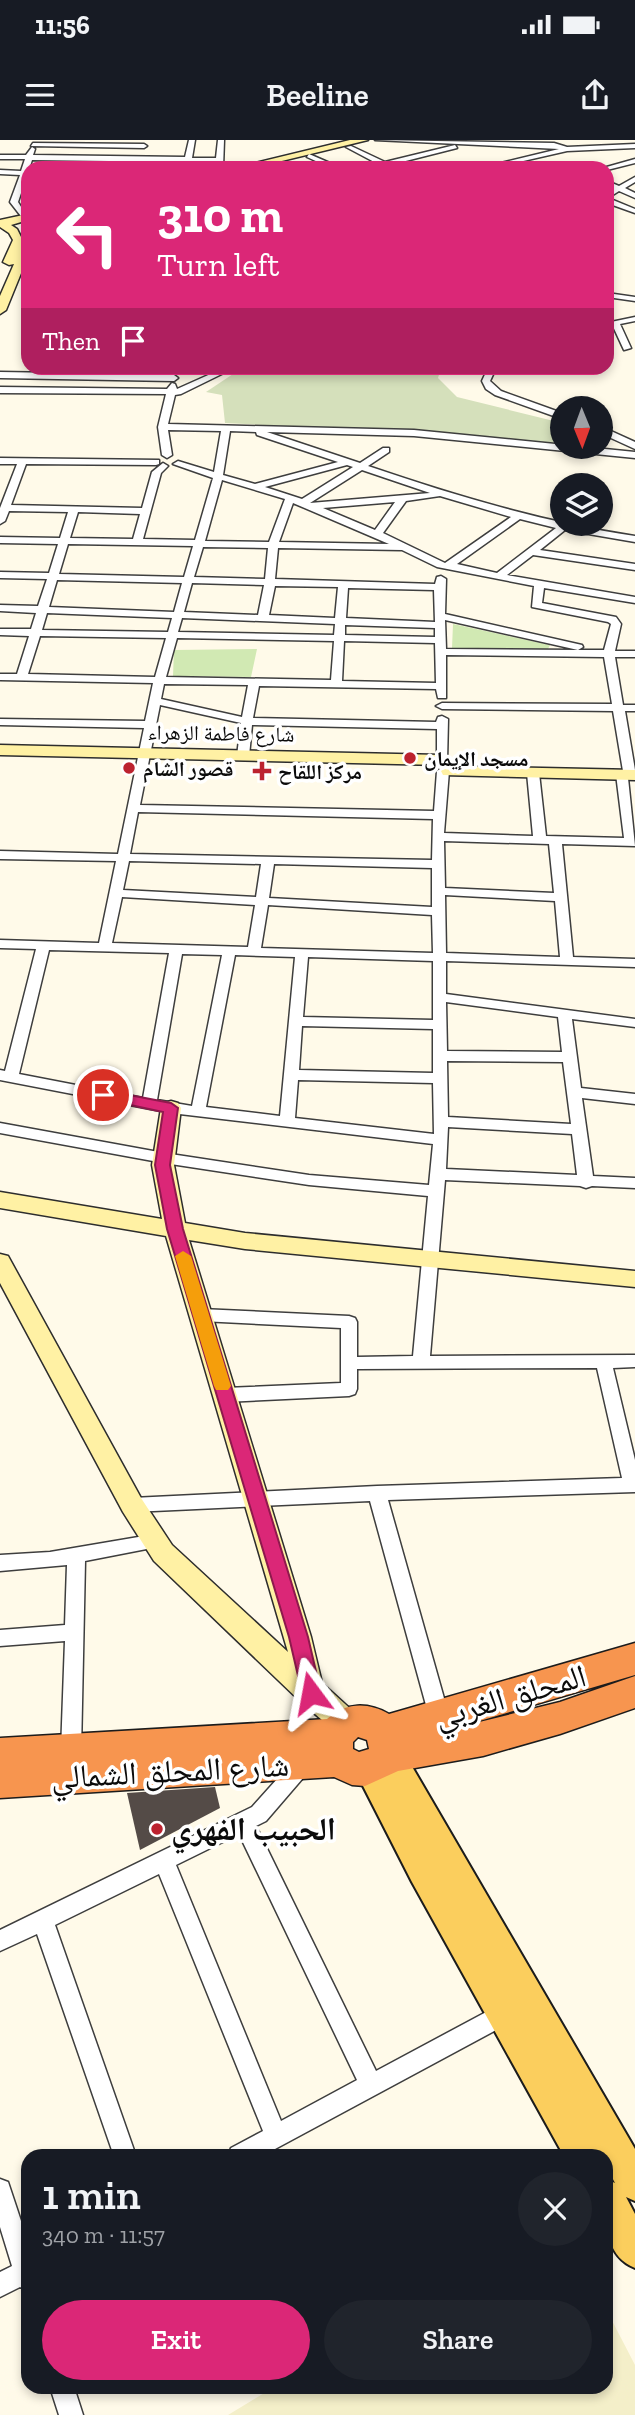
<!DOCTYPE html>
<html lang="en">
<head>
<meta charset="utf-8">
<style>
	body { margin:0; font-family:"Zilla Slab","Noto Naskh Arabic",serif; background:#20242c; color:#f1f3f6; height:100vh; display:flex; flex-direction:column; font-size:26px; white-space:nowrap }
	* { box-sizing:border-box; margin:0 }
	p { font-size:23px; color:#9ea1a6 }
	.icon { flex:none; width:38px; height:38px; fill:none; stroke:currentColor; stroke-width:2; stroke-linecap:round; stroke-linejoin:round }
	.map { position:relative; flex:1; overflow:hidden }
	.details { position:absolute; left:21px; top:2009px; width:592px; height:245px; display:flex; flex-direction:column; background:#171b24; border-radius:21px; box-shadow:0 4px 10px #0003 }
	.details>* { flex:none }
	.top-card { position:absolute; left:21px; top:21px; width:593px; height:214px; border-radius:21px; box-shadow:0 4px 10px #0003; background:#db2777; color:#fff; overflow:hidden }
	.needle { width:46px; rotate:179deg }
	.tools { position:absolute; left:550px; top:256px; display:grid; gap:14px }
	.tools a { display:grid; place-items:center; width:63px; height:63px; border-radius:50%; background:#171b24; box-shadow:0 4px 10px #0003; font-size:35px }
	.pin { position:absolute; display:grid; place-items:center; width:60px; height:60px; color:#fff; margin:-30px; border:4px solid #fff; border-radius:50%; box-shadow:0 2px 7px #0007 }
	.me { position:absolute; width:77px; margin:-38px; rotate:347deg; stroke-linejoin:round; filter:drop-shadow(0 0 5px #0008) }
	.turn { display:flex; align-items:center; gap:24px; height:147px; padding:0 21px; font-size:32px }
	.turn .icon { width:91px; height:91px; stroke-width:2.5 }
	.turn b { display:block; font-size:49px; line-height:60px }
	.then { display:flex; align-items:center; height:66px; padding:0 21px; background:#0003; gap:14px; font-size:26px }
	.round { display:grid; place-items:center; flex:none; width:74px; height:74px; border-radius:37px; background:#20242c }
	.summary { display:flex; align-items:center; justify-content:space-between; height:119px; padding:0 21px }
	h1 { font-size:42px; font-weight:600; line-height:52px }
	.primary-button { display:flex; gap:14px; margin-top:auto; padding:14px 21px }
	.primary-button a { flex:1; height:80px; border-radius:42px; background:#db2777; color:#fff; font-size:28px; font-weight:600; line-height:80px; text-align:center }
	.primary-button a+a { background:#20242c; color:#f1f3f6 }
	.status { display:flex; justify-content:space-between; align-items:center; height:49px; padding:0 35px; background:#171b24; direction:ltr }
	.status svg { height:19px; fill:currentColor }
	header { display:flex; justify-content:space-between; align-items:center; height:91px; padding:0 21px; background:#171b24; font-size:32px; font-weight:600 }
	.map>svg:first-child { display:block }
	.farmland { fill:#f4efc9 }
	.green { fill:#d1e9b3 }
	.cemetery { fill:#d5e0bb }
	.building { fill:#544b47 }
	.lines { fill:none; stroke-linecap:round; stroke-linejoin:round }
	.street-casing { stroke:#3e3e3e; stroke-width:3 }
	.secondary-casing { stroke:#2d2d2d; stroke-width:3 }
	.primary-casing { stroke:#1c1c1c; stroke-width:4 }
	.highway-casing { stroke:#1c1c1c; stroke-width:3 }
	.street { fill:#fff; fill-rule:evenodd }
	.secondary { fill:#fff1a4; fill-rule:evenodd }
	.primary { fill:#fbce5d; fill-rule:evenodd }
	.highway { fill:#f7954f; fill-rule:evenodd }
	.route { fill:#db2777; stroke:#8e194d; stroke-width:2 }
	.slow { fill:#f59e0b }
	.poi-dot { fill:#bc222f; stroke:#fff; stroke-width:2.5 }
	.labels { text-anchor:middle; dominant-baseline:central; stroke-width:7; stroke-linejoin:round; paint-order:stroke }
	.far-street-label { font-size:21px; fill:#0b0b0b; stroke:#fff }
	.far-poi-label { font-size:21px; font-weight:bold; fill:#0b0b0b; stroke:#fff; text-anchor:start }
	.near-street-label { font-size:32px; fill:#0b0b0b; stroke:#fff }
	.near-poi-label { font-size:32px; font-weight:bold; fill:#0b0b0b; stroke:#fff; text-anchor:start }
</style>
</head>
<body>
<div class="status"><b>11:56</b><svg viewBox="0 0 49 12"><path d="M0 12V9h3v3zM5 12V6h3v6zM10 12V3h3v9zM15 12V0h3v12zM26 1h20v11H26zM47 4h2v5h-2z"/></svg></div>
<header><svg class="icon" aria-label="menu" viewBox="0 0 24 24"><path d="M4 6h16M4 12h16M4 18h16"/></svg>Beeline<svg class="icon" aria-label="share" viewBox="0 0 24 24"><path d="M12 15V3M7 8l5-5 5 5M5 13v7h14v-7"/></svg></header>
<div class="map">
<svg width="635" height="2275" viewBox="0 0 635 2275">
	<rect width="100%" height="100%" fill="#fffae9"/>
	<path class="farmland" d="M606,2169L635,2225V2275H228L274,2247H606Z"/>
	<path class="green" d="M453,484L550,505L548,509L452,508Z
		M257,509L251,537L173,536L174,510Z"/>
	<path class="cemetery" d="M242,228H441L438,238L457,257L562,283V305L455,294L225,283L222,255L206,252Z"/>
	<path class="building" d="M215,1647L220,1668L140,1710L127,1653Z"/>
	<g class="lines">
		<g class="street-casing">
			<path id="street" d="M189,0H195L192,18H216L218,0H224L223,28H215L216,22H192L191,28H183L185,22L32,20L18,62L28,78L24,80L10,62L20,35L0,34V30L21,31L25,19H0V15H26L32,7L35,9L33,15L185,17Z
				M375,0L554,3L567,7L635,4V8L567,11L493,28H480L559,9Z
				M33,3L144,4L147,6L144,8L31,6Z
				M455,5L457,8L378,28H365L378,24L346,7L351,6L385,22Z
				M309,14L339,27L341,28H331L307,17Z
				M635,19V23L607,30L603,28Z
				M268,24L277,28L266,27Z
				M635,37V42L625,48L635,53V58L619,51L608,58L635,69V73L607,63V53L614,49L607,46V41L619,46Z
				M607,153L635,157V161L607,157Z
				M635,177V181L620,184L631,208L624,210L611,182Z
				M224,228H234L181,254L175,255L168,284L414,290L635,312V318L414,296L267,292L360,323L383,308H389V312L368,326C456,356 543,382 635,396V402L565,390L540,410L635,424V430L533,415L507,435L635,457V463L544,448L542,463L616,477L621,484L615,511H635V517H615L623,565H635V571H625L635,630L634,638H628L635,706L562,704L573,817L635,819V827L446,821V854L635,879V887L572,879L581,948L635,954V964L582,958L593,1036L635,1038V1048L592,1046L586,1048L580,1046L445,1040L430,1216L635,1215V1227L613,1228L635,1320V1352L388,1360L449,1576L446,1582L439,1585L432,1582L429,1576L370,1361L132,1372L126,1370L123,1365L126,1360L132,1358L377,1346L622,1338L597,1228L357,1229V1249L355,1254L349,1256L225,1262L219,1260L217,1255L219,1250L225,1248L341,1243V1188L201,1181L195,1179L193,1175L195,1171L201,1169L349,1176L355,1178L357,1182V1217L413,1216L428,1056L309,1045L164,1023L0,993V983L164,1013L309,1035L429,1045L433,1004L171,973L0,940V930L5,931L36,809L0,808V800L99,803L116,721L0,719V711L118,714L144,588L0,585V579L145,581L153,543L0,540V534H17L29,496L0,495V489H31L36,473L0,471V465L38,466L47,439L0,438V432L49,433L58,404L0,403V397L60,398L68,372L9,371L5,381L0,384V368L17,324H0V318L159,320V324L156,325L26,324L11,365L142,368L152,332L163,323L168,326L161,333L143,399L195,400L213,338L173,324L178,321L214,332L221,291L168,290L172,315L167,318L162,315L158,287L166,254L0,253V247L167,249L172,243L175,244L177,249ZM230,291L256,292L257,295L338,322L255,344L223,335ZM347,325L353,327L302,359L265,347ZM362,330L430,353L310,363ZM222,340L285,359L269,402L205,401ZM440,356L511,377L445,423L383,393L406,361ZM395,362L375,390L323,368ZM293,363L389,404L279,402ZM78,372L140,374L133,399L70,398ZM520,379L556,388L497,433L457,424ZM68,404L193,406L184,437L59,434ZM203,407L268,408L265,439L194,437ZM278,408L402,410L437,427L534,446L532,467L608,482L611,484L604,510H578L583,507L582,505L445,474L446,439L441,436L437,437L435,444L275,439ZM57,440L182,443L174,472L49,467ZM192,443L264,445L258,475L184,472ZM275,446L338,447L335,478L269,475ZM348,448L434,450L435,482L346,478ZM47,473L172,478L168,492L42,490ZM182,478L335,484L334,495L178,492ZM445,480L578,510L446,509ZM345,485L435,488V497L345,495ZM40,496L166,498L155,537L28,534ZM177,498L334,501L331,540L166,537ZM344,501L435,503L436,543L342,541ZM446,515L604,517L612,564L442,563L436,566L442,569L613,571L623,631L616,634L624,698L546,696L539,633L533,629L527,633L533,696L444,693L449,631L443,627L437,631L434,671L140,665L160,565L241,583L237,616L243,619L249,616L252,585L437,589V620L439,622H447L448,579L442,576L438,577L436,582L253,578L259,546L436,549L438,558H446ZM164,544L248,545L242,577L161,559ZM138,672L433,679L432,720L130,714ZM444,701L549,704L554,753L445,748ZM129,721L261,724L256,757L123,750ZM274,724L432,728V767L269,758ZM445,755L555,761L560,817L446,813ZM122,757L255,765L248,807L112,803ZM268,765L432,775L433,813L261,808ZM49,810L169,813L143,958L19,934ZM182,814L222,815L192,966L157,960ZM235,815L295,817L280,976L206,967ZM308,817L433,821V880L303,877ZM446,862L558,877L562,912L447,911ZM302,886L433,889V933L299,930ZM447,921L563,922L571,984L448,977ZM298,940L433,943L434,994L295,978ZM448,987L572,994L577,1035L446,1029Z
				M488,228H496L490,241L501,251L562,273V279L495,255L486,249L482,241Z
				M0,232L174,235L178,238L174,241L0,238Z
				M600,286L635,302V309L600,293Z
				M156,1394L162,1396L165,1401L162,1406L85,1421L81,1611L78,1617L71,1620L64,1617L61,1611L65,1501L0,1506V1490L65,1485L67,1425L0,1431V1415L50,1412Z
				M302,1616L309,1619L312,1625L309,1631L266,1681L256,1686L376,1931L503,1863L511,1866L514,1874L511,1882L262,2016H228L231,2008L263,1991L159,1734L55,1785L136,2016H114L37,1794L0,1811V1790L252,1667L295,1619ZM239,1694L357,1940L281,1981L176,1725Z
				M0,2039L8,2042L28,2102V2151L20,2147L0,2157V2132L12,2126L0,2087Z
				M50,2247H74L83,2275H59Z"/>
		</g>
		<g class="secondary-casing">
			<path id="secondary" d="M350,0H368L253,28H235Z
				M28,74V80L11,85L17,89L23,101L28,99V116L6,170L0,174V156L14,124L9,125L3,122L13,100L9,93L0,87V80Z
				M0,605L441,615L449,620L441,625L0,615Z
				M449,626L635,630V640L443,635L441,631Z
				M171,961L178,963L181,968L174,1025L185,1083L245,1093L635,1131V1147L245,1109L189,1100L311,1497L322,1543L356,1574L360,1583L356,1592L346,1596L336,1592L301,1562L154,1421L123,1372L0,1143V1114L8,1116L141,1358L172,1405L288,1512L166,1096L0,1068V1052L162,1079L152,1025L161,968L164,963Z"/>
		</g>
		<g class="primary-casing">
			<path id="primary" d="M389,1602L400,1606L635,2009V2061L626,2057L635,2074V2128C600,2114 606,2071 606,2039L615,2043L606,2026V2016H564L412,1742L359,1638L355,1628L359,1618L370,1614L374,1615L378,1606Z"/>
		</g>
		<g class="highway-casing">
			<path id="highway" d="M635,1503V1535L459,1587L560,1562L635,1536V1568L560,1594L483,1616L398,1631L365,1646L352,1645L334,1637L0,1658V1598L327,1579C346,1562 368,1562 389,1574ZM358,1597L367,1600L369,1609L359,1612L353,1609V1602Z"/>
		</g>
		<use href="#street" class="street"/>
		<use href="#secondary" class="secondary"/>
		<use href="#primary" class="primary"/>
		<use href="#highway" class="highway"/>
	</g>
	<path class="route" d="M103,950L171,963L178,968L170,1025L183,1089L308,1497L321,1553L318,1559L311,1562L305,1559L302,1553L289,1497L167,1089L155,1025L163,972L98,958L96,955Z"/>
	<path class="slow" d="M183,1111L191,1116L231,1246L228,1250H216L214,1246L175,1116Z"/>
	<g class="poi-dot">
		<circle cx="410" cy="618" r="7"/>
		<circle cx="129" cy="628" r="7"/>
		<path d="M258.5 620.5h7v7h7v7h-7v7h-7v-7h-7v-7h7z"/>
		<circle cx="157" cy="1689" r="7"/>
	</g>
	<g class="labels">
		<g class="far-street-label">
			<text transform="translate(221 593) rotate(1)">شارع فاطمة الزهراء</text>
		</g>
		<g class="far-poi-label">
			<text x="424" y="618">مسجد الإيمان</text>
			<text x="143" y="628">قصور الشام</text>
			<text x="278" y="631">مركز اللقاح</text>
		</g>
		<g class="near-street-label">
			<text transform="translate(510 1556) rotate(-16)">المحلق الغربي</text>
			<text transform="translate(170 1631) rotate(-3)">شارع المحلق الشمالي</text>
		</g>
		<g class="near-poi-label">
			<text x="171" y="1689">الحبيب الفهري</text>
		</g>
	</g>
</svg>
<div class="tools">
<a><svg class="needle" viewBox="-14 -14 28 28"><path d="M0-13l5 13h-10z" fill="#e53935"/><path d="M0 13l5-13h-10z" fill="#9ea1a6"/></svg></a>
<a><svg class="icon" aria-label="layers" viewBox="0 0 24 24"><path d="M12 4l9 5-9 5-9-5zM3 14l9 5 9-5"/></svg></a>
</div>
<div class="pin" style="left:103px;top:955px;background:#d93025"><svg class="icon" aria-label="arrive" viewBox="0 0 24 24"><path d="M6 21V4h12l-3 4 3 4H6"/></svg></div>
<svg class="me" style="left:311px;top:1553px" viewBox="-20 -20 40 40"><path d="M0-17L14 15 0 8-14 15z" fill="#db2777" stroke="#fff" stroke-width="4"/></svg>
<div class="top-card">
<div class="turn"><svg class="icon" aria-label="left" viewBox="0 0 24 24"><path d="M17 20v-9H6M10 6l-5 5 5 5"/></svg><div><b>310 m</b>Turn left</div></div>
<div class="then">Then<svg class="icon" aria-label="arrive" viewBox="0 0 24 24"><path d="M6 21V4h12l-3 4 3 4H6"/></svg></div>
</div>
<section class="details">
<div class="summary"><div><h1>1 min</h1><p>340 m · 11:57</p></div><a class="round"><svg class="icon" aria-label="close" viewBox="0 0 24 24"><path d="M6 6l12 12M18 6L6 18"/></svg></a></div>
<div class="primary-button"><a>Exit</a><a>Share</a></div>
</section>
</div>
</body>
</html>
